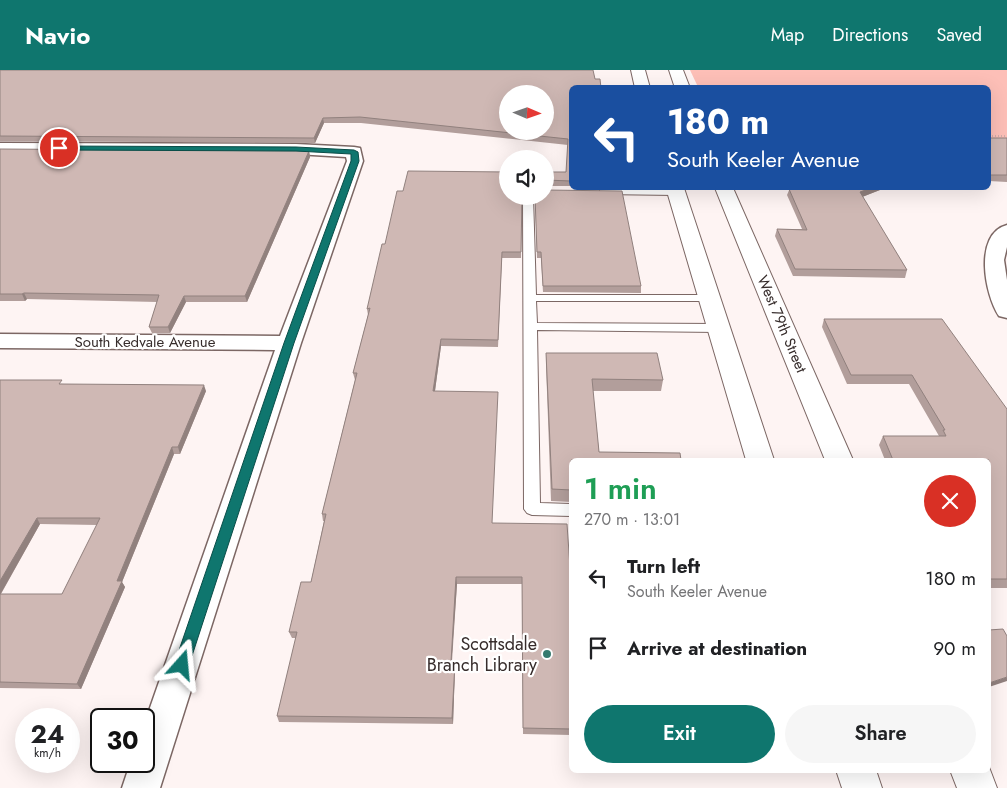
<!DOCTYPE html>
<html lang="en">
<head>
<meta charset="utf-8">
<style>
	body { margin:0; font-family:Jost,sans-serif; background:#f6f6f6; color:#202124; height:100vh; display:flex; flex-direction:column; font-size:19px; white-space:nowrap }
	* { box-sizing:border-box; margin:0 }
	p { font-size:16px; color:#757577 }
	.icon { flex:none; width:28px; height:28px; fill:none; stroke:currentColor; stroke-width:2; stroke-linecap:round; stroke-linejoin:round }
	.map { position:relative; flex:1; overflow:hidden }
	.sheet { position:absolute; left:569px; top:388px; width:422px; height:315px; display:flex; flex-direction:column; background:#fff; border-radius:8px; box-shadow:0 5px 20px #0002 }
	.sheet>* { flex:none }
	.top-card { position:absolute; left:569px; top:15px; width:422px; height:105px; border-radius:8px; box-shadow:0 5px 20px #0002; background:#1a4fa0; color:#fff; overflow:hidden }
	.needle { width:32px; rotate:92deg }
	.controls { position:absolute; left:499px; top:15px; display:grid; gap:10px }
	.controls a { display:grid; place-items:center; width:55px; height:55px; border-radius:50%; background:#fff; box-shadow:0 5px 20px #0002; font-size:25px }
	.speed { position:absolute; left:15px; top:638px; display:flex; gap:10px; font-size:25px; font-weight:700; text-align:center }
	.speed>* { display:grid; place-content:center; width:65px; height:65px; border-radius:50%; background:#fff; box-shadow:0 5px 20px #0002; line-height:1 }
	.speed small { font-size:12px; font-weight:400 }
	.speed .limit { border:2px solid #111; border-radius:8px; background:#fff; color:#111 }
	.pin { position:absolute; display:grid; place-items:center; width:42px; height:42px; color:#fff; margin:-21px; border:2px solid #fff; border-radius:50%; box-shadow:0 1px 5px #0007 }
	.me { position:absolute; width:55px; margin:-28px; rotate:18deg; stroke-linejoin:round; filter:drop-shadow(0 0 4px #0008) }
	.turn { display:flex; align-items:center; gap:18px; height:105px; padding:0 15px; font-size:22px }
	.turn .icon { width:65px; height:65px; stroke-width:2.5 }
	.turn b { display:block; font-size:35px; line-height:42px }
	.round { display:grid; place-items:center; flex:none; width:52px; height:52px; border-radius:26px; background:#f6f6f6 }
	.summary { display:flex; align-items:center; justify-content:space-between; height:85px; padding:0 15px }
	h1 { font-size:30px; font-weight:600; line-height:38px; color:#1e9e55 }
	.cta { display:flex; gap:10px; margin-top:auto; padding:10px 15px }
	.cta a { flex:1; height:58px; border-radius:30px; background:#0f766e; color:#fff; font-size:20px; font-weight:600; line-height:58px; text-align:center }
	.cta a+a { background:#f6f6f6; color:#202124 }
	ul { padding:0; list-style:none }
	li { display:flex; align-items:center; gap:15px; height:70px; padding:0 15px }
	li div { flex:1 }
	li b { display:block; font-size:19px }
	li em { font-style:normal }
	header { display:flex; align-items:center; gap:30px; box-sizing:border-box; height:70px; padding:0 25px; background:#0f766e; color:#fff }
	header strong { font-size:24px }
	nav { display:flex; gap:28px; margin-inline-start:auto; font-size:18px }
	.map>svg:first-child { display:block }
	.green { fill:#fdbfb7 }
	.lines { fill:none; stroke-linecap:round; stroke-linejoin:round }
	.lane-casing { stroke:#7c6764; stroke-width:2 }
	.street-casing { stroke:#7c6764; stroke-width:3 }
	.secondary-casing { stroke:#7c6764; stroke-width:2 }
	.path { stroke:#a69c9b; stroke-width:2; stroke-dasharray:0.5 2.5; stroke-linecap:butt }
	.lane { fill:#fff; fill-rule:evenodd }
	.street { fill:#fff; fill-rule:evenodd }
	.secondary { fill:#fff; fill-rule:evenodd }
	.wall { fill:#b29e9b; fill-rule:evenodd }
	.shaded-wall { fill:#91817e }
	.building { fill:#cfb8b4; stroke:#91817e; fill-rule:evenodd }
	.route { fill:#0f766e; stroke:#0a4d48 }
	.poi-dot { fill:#357a6e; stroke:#fff; stroke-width:2 }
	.labels { text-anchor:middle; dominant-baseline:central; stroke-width:4.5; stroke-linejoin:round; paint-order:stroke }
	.street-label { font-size:15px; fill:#362c2b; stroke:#fff }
	.near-poi-label { font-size:18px; fill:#362c2b; stroke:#fff; text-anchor:end }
</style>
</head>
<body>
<header>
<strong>Navio</strong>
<nav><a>Map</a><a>Directions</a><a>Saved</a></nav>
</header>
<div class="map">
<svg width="1007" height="718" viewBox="0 0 1007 718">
	<rect width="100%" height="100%" fill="#fef4f3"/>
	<path class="green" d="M690,0H1007V70H989V18L698,17Z"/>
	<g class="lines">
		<g class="lane-casing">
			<path id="lane" d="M603,119H676L681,122L676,125L600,124V120Z
				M523,126H533L536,225H709L715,228L709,231H536L537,253L718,254L724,258L718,262L537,260L540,433L571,434V446L532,445L527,443L524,439Z"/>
		</g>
		<g class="street-casing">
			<path id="street" d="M0,73L296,74L354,77L360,78L363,91L301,273L160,718H122L131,691H144V655L275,280L0,278V264L280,266L347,91L346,87L296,84L0,83Z
				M1007,155V177L1004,190L1007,210V248L999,246C985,225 973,164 1007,155Z"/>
		</g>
		<g class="secondary-casing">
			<path id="secondary" d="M631,0H645L650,18H635Z
				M669,0H683L690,18H675Z
				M666,118H684L774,390H746Z
				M715,118H733L853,390H825Z
				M989,697L997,718H957L950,700H989Z
				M836,700H876L882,718H842Z"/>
		</g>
		<path class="path" d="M989,66H1007"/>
		<use href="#lane" class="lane"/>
		<use href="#street" class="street"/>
		<use href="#secondary" class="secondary"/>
	</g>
	<path class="wall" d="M0,0L571,18V116H545V102H566L568,75L361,53H324L315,73L0,71Z
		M989,68H1007V112L989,111Z
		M0,79L309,81L310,87L247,232H186L170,263H152L149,257L157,232L27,229L25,231H0Z
		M790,118H885L862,127L907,200L905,208L793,206L775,166L777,159H802L787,125Z
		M403,121L522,126L521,188H502L498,277L441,276L435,321L492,453L571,497V665L523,664L522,514H457L452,592L455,598L453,654L279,652L277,646L296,568H292L289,562L311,512L324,451H323L322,444L355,310L353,303L368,245L367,239L385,174Z
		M535,126L641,216V223L543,222L541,188H537Z
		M824,249L1007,339V518H989V390H885L879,375L883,366H939L909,314H847L822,257Z
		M546,283L663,310L661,321H593L599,382L571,390V432L551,431L546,295Z
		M0,310L64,314L206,321L180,384H174L122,512L125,517L81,619L0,618ZM40,454L97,455L62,524H1Z"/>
	<path class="shaded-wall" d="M323,48L324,53L315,73L314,68Z
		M309,81L310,87L247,232L245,226Z
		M871,118H885L857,129L860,122Z
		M24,223L27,229L25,231L22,224Z
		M184,226L186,232L170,263L168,257Z
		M441,269V276L434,328L433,321Z
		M204,315L206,321L180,384L178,377Z
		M172,377L174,384L122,512L125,517L81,619L77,614L117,511Z
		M37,448L40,454L0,525V511Z
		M456,507L457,514L451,598V592Z
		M455,592V598L453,654L452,648Z
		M1007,607V611L989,617V613Z"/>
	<path class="building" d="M0,0H593L595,9H600L601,18H571V111L545,110V111V102H566L568,69L360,47L323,48L314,68L0,66ZM508,24H545V61H508Z
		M989,68H1007V105H989Z
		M0,79L309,81L245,226H184L168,257H149L159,225L24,223L22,224H0Z
		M408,101L508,102V126H522L521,182H502L498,270L441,269L433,321L498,322L492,453L567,454L570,497H571V659L523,658L522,507H456L451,592H455L452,648L277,646L297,562H289L301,512H311L326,444H322L357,303H353L370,238L367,239L382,174H385L397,121H403Z
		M790,118H871L860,122L907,200L795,199L777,159L807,160L789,119Z
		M545,120L622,121L641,216H543L541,182H537L535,126H545Z
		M824,249H942L1007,339V509H989V390H893L883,366H946L943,360H945L912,305H851Z
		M546,283H657L663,310L592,309L599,382L680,383L681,390H571V420L552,419Z
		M0,310H62L59,314L204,315L178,377H172L117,511H122L77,614L0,612V524H62L100,448H37L0,511Z
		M1003,559L1007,566V607L989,613V560Z"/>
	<path class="route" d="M57,76L296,77L354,80L358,82L359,91L294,273L189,595L187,600L182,602L177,600L174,595L284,273L351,91V84L296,81L59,80L57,79Z"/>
	<circle class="poi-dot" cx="547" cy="584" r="5"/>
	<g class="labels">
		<g class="street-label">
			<text transform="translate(782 254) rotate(67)">West 79th Street</text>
			<text x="145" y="272">South Kedvale Avenue</text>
		</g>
		<g class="near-poi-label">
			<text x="537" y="574">Scottsdale<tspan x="537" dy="21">Branch Library</tspan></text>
		</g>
	</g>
</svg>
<div class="controls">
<a><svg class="needle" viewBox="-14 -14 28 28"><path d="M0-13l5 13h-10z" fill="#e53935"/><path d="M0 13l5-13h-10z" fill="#757577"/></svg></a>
<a><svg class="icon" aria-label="sound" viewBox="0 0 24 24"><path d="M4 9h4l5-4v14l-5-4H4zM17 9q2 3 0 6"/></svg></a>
</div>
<div class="speed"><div>24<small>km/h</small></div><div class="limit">30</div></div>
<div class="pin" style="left:59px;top:78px;background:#d93025"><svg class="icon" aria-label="arrive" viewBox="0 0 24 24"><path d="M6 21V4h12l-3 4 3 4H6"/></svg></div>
<svg class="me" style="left:182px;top:595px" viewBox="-20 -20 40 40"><path d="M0-17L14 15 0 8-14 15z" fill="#0f766e" stroke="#fff" stroke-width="4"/></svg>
<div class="top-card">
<div class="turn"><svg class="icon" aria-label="left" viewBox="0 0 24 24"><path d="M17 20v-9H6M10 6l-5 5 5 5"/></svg><div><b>180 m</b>South Keeler Avenue</div></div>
</div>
<section class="sheet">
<div class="summary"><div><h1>1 min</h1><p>270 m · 13:01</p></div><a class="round" style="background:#d93025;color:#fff"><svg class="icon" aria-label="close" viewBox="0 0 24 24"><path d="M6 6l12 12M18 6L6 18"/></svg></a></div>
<ul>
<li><svg class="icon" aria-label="left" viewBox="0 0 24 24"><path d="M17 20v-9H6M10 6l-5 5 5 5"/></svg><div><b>Turn left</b><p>South Keeler Avenue</p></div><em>180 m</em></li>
<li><svg class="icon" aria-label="arrive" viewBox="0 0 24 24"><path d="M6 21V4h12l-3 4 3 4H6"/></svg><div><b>Arrive at destination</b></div><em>90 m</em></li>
</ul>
<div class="cta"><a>Exit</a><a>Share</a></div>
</section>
</div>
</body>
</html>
